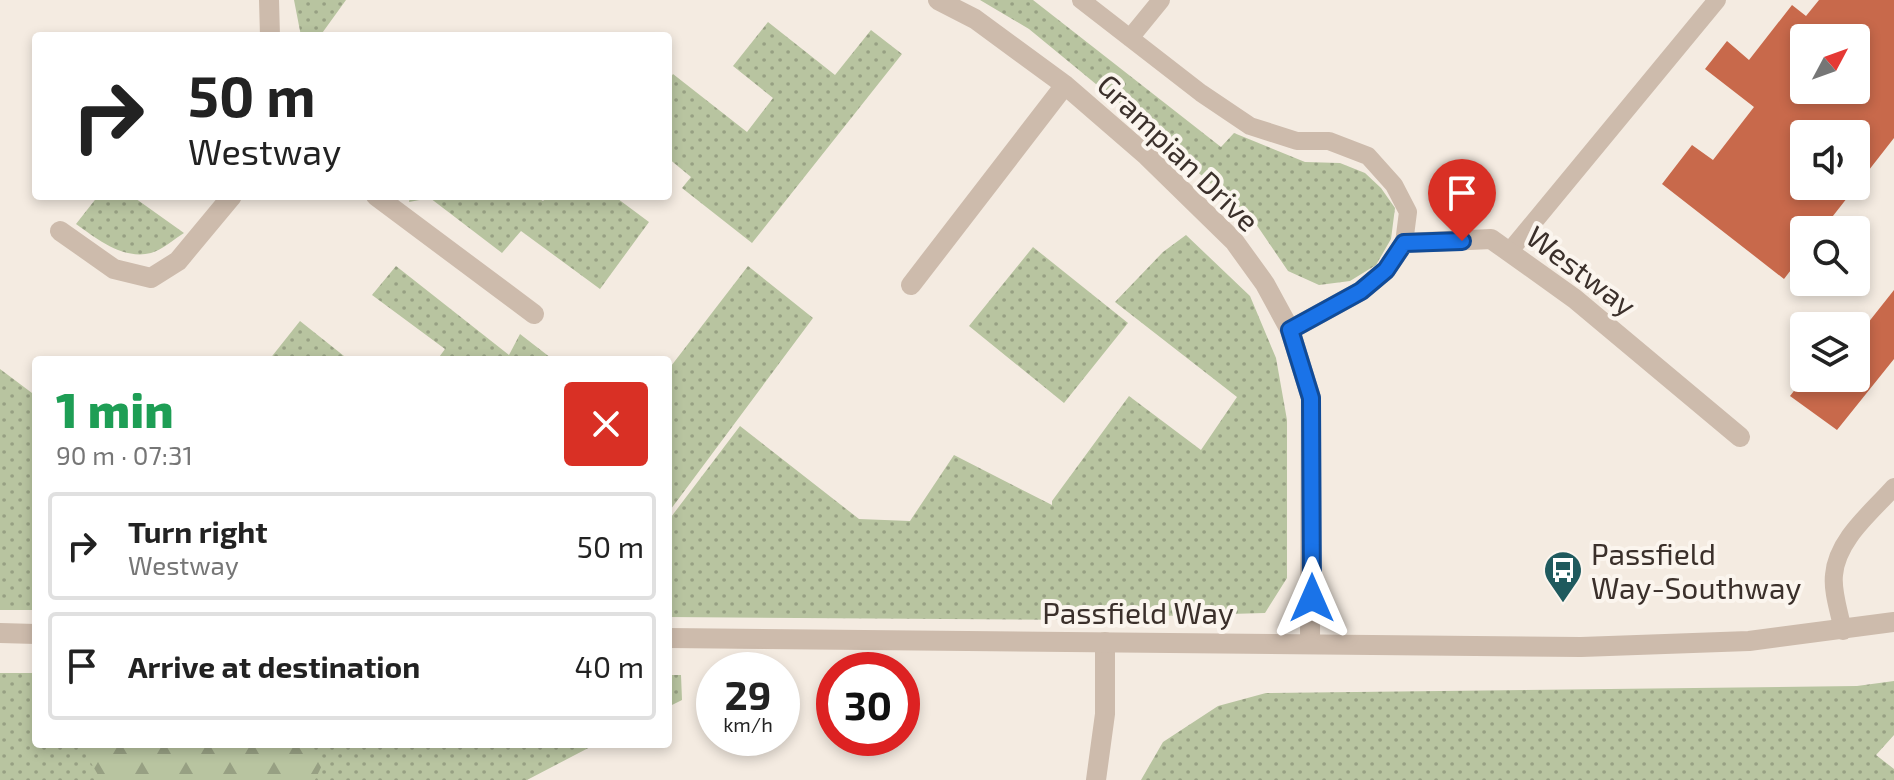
<!DOCTYPE html>
<html lang="en">
<head>
<meta charset="utf-8">
<style>
	body { margin:0; font-family:"Exo 2",sans-serif; background:#f2f2f2; color:#222; height:100vh; display:flex; flex-direction:column; font-size:30px; white-space:nowrap }
	* { box-sizing:border-box; margin:0 }
	p { font-size:26px; color:#767676 }
	.icon { flex:none; width:44px; height:44px; fill:none; stroke:currentColor; stroke-width:2; stroke-linecap:round; stroke-linejoin:round }
	.map { position:relative; flex:1; overflow:hidden }
	.sheet { position:absolute; left:32px; top:356px; width:640px; height:392px; display:flex; flex-direction:column; background:#fff; border-radius:8px; box-shadow:0 4px 12px #0003 }
	.sheet>* { flex:none }
	.banner { position:absolute; left:32px; top:32px; width:640px; height:168px; border-radius:8px; box-shadow:0 4px 12px #0003; background:#fff; color:#222; overflow:hidden }
	.needle { width:52px; rotate:49deg }
	.tools { position:absolute; left:1790px; top:24px; display:grid; gap:16px }
	.tools a { display:grid; place-items:center; width:80px; height:80px; border-radius:8px; background:#fff; box-shadow:0 4px 12px #0003; font-size:40px }
	.speed { position:absolute; left:696px; top:652px; display:flex; gap:16px; font-size:40px; font-weight:700; text-align:center }
	.speed>* { display:grid; place-content:center; width:104px; height:104px; border-radius:50%; background:#fff; box-shadow:0 4px 12px #0003; line-height:1 }
	.speed small { font-size:20px; font-weight:400 }
	.speed .limit { border:12px solid #d22; background:#fff; color:#111 }
	.pin { position:absolute; display:grid; place-items:center; width:68px; height:68px; color:#fff; margin:-82px -34px; border-radius:50% 50% 50% 0; rotate:-45deg; box-shadow:0 0 8px #0007 }
	.pin .icon { rotate:45deg }
	.me { position:absolute; width:88px; margin:-44px; rotate:0deg; stroke-linejoin:round; filter:drop-shadow(0 0 6px #0008) }
	.turn { display:flex; align-items:center; gap:28px; height:168px; padding:0 24px; font-size:36px }
	.turn .icon { width:104px; height:104px; stroke-width:2.5 }
	.turn b { display:block; font-size:56px; line-height:68px }
	.round { display:grid; place-items:center; flex:none; width:84px; height:84px; border-radius:8px; background:#f2f2f2 }
	.head { display:flex; align-items:center; justify-content:space-between; height:136px; padding:0 24px }
	h1 { font-size:48px; font-weight:800; line-height:60px; color:#1e9e55 }
	ul { padding:0; list-style:none }
	li { display:flex; align-items:center; gap:24px; height:108px; margin:0 16px 12px; padding:0 8px; border:4px solid #e0e0e0; border-radius:8px }
	li div { flex:1 }
	li b { display:block; font-size:30px }
	li em { font-style:normal }
	.map>svg:first-child { display:block }
	.grass { fill:url(#grass-dots) }
	.forest { fill:url(#forest-firs) }
	.building { fill:#c8694b; fill-rule:evenodd }
	.lines { fill:none; stroke-linecap:round; stroke-linejoin:round }
	.service { stroke:#cdbbac; stroke-width:18 }
	.minor { stroke:#cdbbac; stroke-width:20 }
	.tertiary { stroke:#cdbbac; stroke-width:20 }
	.route-casing { stroke:#114b97; stroke-width:20 }
	.route { stroke:#1a73e8; stroke-width:14 }
	.labels { text-anchor:middle; dominant-baseline:central; stroke-width:8; stroke-linejoin:round; paint-order:stroke }
	.street-label { font-size:30px; fill:#3b302b; stroke:#fbf5ee }
	.poi-label { font-size:30px; fill:#3b302b; stroke:#fbf5ee; text-anchor:start }
</style>
</head>
<body>
<div class="map">
<svg width="1894" height="780" viewBox="0 0 1894 780">
	<defs>
		<pattern id="grass-dots" width="8" height="8" patternUnits="userSpaceOnUse" patternTransform="scale(2)"><rect width="8" height="8" fill="#b8c4a0"/><path d="M2 2h.1M6 6h.1" fill="none" stroke="#97a083" stroke-width="1.8" stroke-linecap="round"/></pattern>
		<pattern id="forest-firs" width="22" height="20" patternUnits="userSpaceOnUse" patternTransform="scale(2)"><rect width="22" height="20" fill="#b8c4a0"/><path d="M5 1l3.5 6h-7zM16 11l3.5 6h-7z" fill="#97a083"/></pattern>
	</defs>
	<rect width="100%" height="100%" fill="#f4ebe1"/>
	<path class="grass" d="M294,0H346L320,36H301Z
		M980,0H1033L1221,147L1234,133L1305,162L1340,163L1365,173L1381,188L1395,208L1391,239L1376,265L1350,281L1319,285L1288,271L1256,224L1136,117L1029,29Z
		M768,22L835,75L871,30L902,54L752,243L682,188L691,177L668,158V81L673,74L747,132L773,98L733,66Z
		M98,196H132L184,233C174,239 162,250 151,253C123,260 97,239 76,224Z
		M410,196H535L543,201L548,196H614L649,222L600,289L521,231L502,253L430,198L409,202Z
		M1186,235L1250,296L1276,358L1287,420V578L1265,613L1088,618L1087,620L668,617V521L740,426L859,519L910,521L954,455L1052,505V501L1129,396L1201,450L1237,397L1115,302L1163,252Z
		M1033,247L1128,323L1064,403L969,326Z
		M396,266L509,355L520,334L551,358L437,360L445,349L372,295Z
		M748,266L813,318L668,513V370Z
		M300,321L349,360H269Z
		M0,369L36,396V610H0Z
		M0,673H36V744H596L527,780H0Z
		M668,675H681L682,700L668,707Z
		M1894,681V735L1876,755L1894,769V780H1141L1163,742L1218,706L1266,693L1857,686Z"/>
	<path class="forest" d="M80,744H301L325,759L315,780H101Z"/>
	<path class="building" d="M1819,0H1894V138L1822,230H1804V253L1784,279L1662,184L1692,145L1713,160L1754,107L1705,69L1727,41L1749,60L1792,5L1806,16ZM1804,38H1856V90H1804ZM1804,134H1856V186H1804Z
		M1894,290V359L1837,430L1790,396L1804,378H1856V338Z"/>
	<g class="lines">
		<path class="service" d="M1081,0L1201,93L1250,126L1297,141H1329L1368,156L1394,185L1408,212L1404,243
			M1130,38L1161,0
			M1509,252L1717,0
			M1843,631C1840,614 1832,592 1834,575C1837,539 1872,512 1894,487"/>
		<path class="minor" d="M269,0L270,36
			M938,0L975,19L1065,85L1147,156L1234,241L1265,284L1290,330L1311,398L1310,643
			M376,196L534,314
			M60,231L114,269L151,278L178,261L232,196
			M911,285L1065,85
			M1290,330L1361,291L1386,270L1404,243L1491,239L1575,299L1740,437
			M1096,780L1105,714V642"/>
		<path class="tertiary" d="M0,633L36,634
			M668,638L1581,647L1749,641L1894,622"/>
	</g>
	<g class="lines">
		<g class="route-casing">
			<path id="route" d="M1312,598L1311,398L1290,330L1361,291L1386,270L1404,243L1462,241"/>
		</g>
		<use href="#route" class="route"/>
	</g>
	<defs>
		<g id="bus-pin" transform="scale(2)"><path d="M0 17L-7.5 6A9.5 9.5 0 1 1 7.5 6Z" fill="#1f5a5e" stroke="#fbf5ee"/><path d="M-5-6H5V4H4V6H2V4H-2V6H-4V4H-5ZM-3.5-4V0h7V-4ZM-3.5 1.2v1.5H-2V1.2ZM2 1.2v1.5H3.5V1.2Z" fill="#fff"/></g>
	</defs>
	<g fill-rule="evenodd">
		<use href="#bus-pin" x="1563" y="570"/>
	</g>
	<g class="labels">
		<g class="street-label">
			<text transform="translate(1179 152) rotate(44)">Grampian Drive</text>
			<text transform="translate(1582 270) rotate(37)">Westway</text>
			<text x="1138" y="612">Passfield Way</text>
		</g>
		<g class="poi-label">
			<text x="1591" y="553">Passfield<tspan x="1591" dy="34">Way-Southway</tspan></text>
		</g>
	</g>
</svg>
<div class="tools">
<a><svg class="needle" viewBox="-14 -14 28 28"><path d="M0-13l5 13h-10z" fill="#e53935"/><path d="M0 13l5-13h-10z" fill="#767676"/></svg></a>
<a><svg class="icon" aria-label="sound" viewBox="0 0 24 24"><path d="M4 9h4l5-4v14l-5-4H4zM17 9q2 3 0 6"/></svg></a>
<a><svg class="icon" aria-label="search" viewBox="0 0 24 24"><circle cx="10" cy="10" r="6"/><path d="M15 15l6 6"/></svg></a>
<a><svg class="icon" aria-label="layers" viewBox="0 0 24 24"><path d="M12 4l9 5-9 5-9-5zM3 14l9 5 9-5"/></svg></a>
</div>
<div class="speed"><div>29<small>km/h</small></div><div class="limit">30</div></div>
<div class="pin" style="left:1462px;top:241px;background:#d93025"><svg class="icon" aria-label="arrive" viewBox="0 0 24 24"><path d="M6 21V4h12l-3 4 3 4H6"/></svg></div>
<svg class="me" style="left:1312px;top:598px" viewBox="-20 -20 40 40"><path d="M0-17L14 15 0 8-14 15z" fill="#1a73e8" stroke="#fff" stroke-width="4"/></svg>
<div class="banner">
<div class="turn"><svg class="icon" aria-label="right" viewBox="0 0 24 24"><path d="M7 20v-9h11M14 6l5 5-5 5"/></svg><div><b>50 m</b>Westway</div></div>
</div>
<section class="sheet">
<div class="head"><div><h1>1 min</h1><p>90 m · 07:31</p></div><a class="round" style="background:#d93025;color:#fff"><svg class="icon" aria-label="close" viewBox="0 0 24 24"><path d="M6 6l12 12M18 6L6 18"/></svg></a></div>
<ul>
<li><svg class="icon" aria-label="right" viewBox="0 0 24 24"><path d="M7 20v-9h11M14 6l5 5-5 5"/></svg><div><b>Turn right</b><p>Westway</p></div><em>50 m</em></li>
<li><svg class="icon" aria-label="arrive" viewBox="0 0 24 24"><path d="M6 21V4h12l-3 4 3 4H6"/></svg><div><b>Arrive at destination</b></div><em>40 m</em></li>
</ul>
</section>
</div>
</body>
</html>
